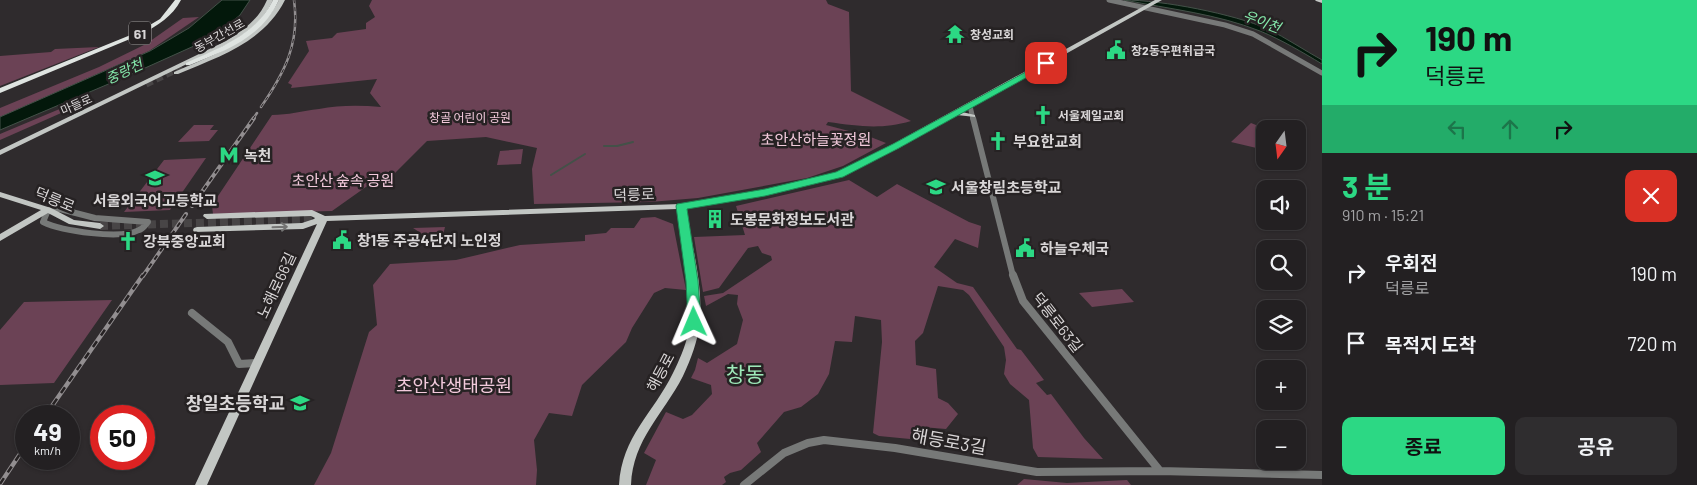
<!DOCTYPE html>
<html lang="ko">
<head>
<meta charset="utf-8">
<style>
	body { margin:0; font-family:Barlow,"Noto Sans KR",sans-serif; background:#2f2d2f; color:#f1f3f6; height:100vh; display:flex; flex-direction:column; font-size:19px; white-space:nowrap }
	* { box-sizing:border-box; margin:0 }
	p { font-size:16px; color:#a3a3a5 }
	.icon { flex:none; width:28px; height:28px; fill:none; stroke:currentColor; stroke-width:2; stroke-linecap:round; stroke-linejoin:round }
	.map { position:relative; flex:1; overflow:hidden }
	.side { display:flex; flex-direction:column; background:#232022; width:375px }
	.side>* { flex:none }
	.banner { background:#2cd884; color:#111; overflow:hidden }
	.needle { width:32px; rotate:194deg }
	.tools { position:absolute; left:1256px; top:120px; display:grid; gap:10px }
	.tools a { display:grid; place-items:center; width:50px; height:50px; border-radius:10px; background:#232022; box-shadow:0 1px 4px #0004,0 0 0 1px #403e40; font-size:25px }
	.speed { position:absolute; left:15px; top:405px; display:flex; gap:10px; font-size:25px; font-weight:700; text-align:center }
	.speed>* { display:grid; place-content:center; width:65px; height:65px; border-radius:50%; background:#232022; box-shadow:0 1px 4px #0004,0 0 0 1px #403e40; line-height:1 }
	.speed small { font-size:12px; font-weight:400 }
	.speed .limit { border:8px solid #d22; background:#fff; color:#111 }
	.pin { position:absolute; display:grid; place-items:center; width:42px; height:42px; color:#fff; margin:-21px; border-radius:10px; box-shadow:0 2px 8px #0006 }
	.me { position:absolute; width:55px; margin:-28px; rotate:359deg; stroke-linejoin:round; filter:drop-shadow(0 0 4px #0008) }
	.turn { display:flex; align-items:center; gap:18px; height:105px; padding:0 20px; font-size:22px }
	.turn .icon { width:65px; height:65px; stroke-width:2.5 }
	.turn b { display:block; font-size:35px; line-height:42px }
	.lanes { display:flex; align-items:center; height:48px; padding:0 20px; background:#0003; justify-content:center; gap:25px; direction:ltr }
	.lanes .off { opacity:.35 }
	.round { display:grid; place-items:center; flex:none; width:52px; height:52px; border-radius:10px; background:#2f2d2f }
	.summary { display:flex; align-items:center; justify-content:space-between; height:85px; padding:0 20px }
	h1 { font-size:30px; font-weight:700; line-height:38px; color:#2cd884 }
	.button { display:flex; gap:10px; margin-top:auto; padding:10px 20px }
	.button a { flex:1; height:58px; border-radius:10px; background:#2cd884; color:#111; font-size:20px; font-weight:700; line-height:58px; text-align:center }
	.button a+a { background:#2f2d2f; color:#f1f3f6 }
	ul { padding:0; list-style:none }
	li { display:flex; align-items:center; gap:15px; height:70px; padding:0 20px }
	li div { flex:1 }
	li b { display:block; font-size:19px }
	li em { font-style:normal }
	main { display:flex; flex:1; min-height:0 }
	.map>svg:first-child { display:block }
	.green { fill:#6b4255 }
	.water { fill:#03180b; stroke:#435148 }
	.lines { fill:none; stroke-linecap:round; stroke-linejoin:round }
	.stream { stroke:#435148; stroke-width:2 }
	.major-tunnel { stroke:#484546; stroke-width:8; stroke-dasharray:8 4; stroke-linecap:butt }
	.highway-tunnel { stroke:#484546; stroke-width:7; stroke-dasharray:7 4; stroke-linecap:butt }
	.minor-far2 { stroke:#777978; stroke-width:5 }
	.minor-far1 { stroke:#777978; stroke-width:6 }
	.minor { stroke:#777978; stroke-width:8 }
	.major { fill:#c2c6c3; fill-rule:evenodd }
	.highway { fill:#dfe4e1; fill-rule:evenodd }
	.rail-far2-casing { stroke:#928e90; stroke-width:2.5 }
	.rail-far1-casing { stroke:#928e90; stroke-width:4 }
	.rail-casing { stroke:#928e90; stroke-width:4.5 }
	.rail-far2 { stroke:#262223; stroke-width:1; stroke-dasharray:4; stroke-linecap:butt }
	.rail-far1 { stroke:#262223; stroke-width:2; stroke-dasharray:5; stroke-linecap:butt }
	.rail { stroke:#262223; stroke-width:2.5; stroke-dasharray:7; stroke-linecap:butt }
	.oneway { stroke:#747473 }
	.route { fill:#2cd884; stroke:#1d8c56 }
	.labels { text-anchor:middle; dominant-baseline:central; stroke-width:5; stroke-linejoin:round; paint-order:stroke }
	.far-poi-label { font-size:12px; font-weight:bold; fill:#d9d6d7; stroke:#262223; text-anchor:start }
	.far-street-label { font-size:12px; fill:#d9d6d7; stroke:#262223 }
	.far-park-label { font-size:12px; fill:#f3cadc; stroke:#262223 }
	.far-water-label { font-size:14px; font-style:italic; fill:#86eaac; stroke:#262223 }
	.shield { fill:#262223; stroke:#a3a0a1; stroke-width:1 }
	.shield-label { font-size:14px; font-weight:bold; fill:#d9d6d7 }
	.park-label { font-size:15px; fill:#f3cadc; stroke:#262223 }
	.poi-label { font-size:15px; font-weight:bold; fill:#d9d6d7; stroke:#262223; text-anchor:start }
	.street-label { font-size:15px; fill:#d9d6d7; stroke:#262223 }
	.near-park-label { font-size:18px; fill:#f3cadc; stroke:#262223 }
	.near-poi-label { font-size:18px; font-weight:bold; fill:#d9d6d7; stroke:#262223; text-anchor:end }
	.near-street-label { font-size:18px; fill:#d9d6d7; stroke:#262223 }
	.near-quarter-label { font-size:21px; fill:#9ee9b9; stroke:#262223 }
</style>
</head>
<body>
<main>
<div class="map">
<svg width="1322" height="485" viewBox="0 0 1322 485">
	<rect width="100%" height="100%" fill="#2f2b2d"/>
	<path class="green" d="M372,0H826L828,4L849,12L851,91L911,121C880,130 859,126 828,122L826,125L868,136L886,143L843,166L807,178L698,198L650,202L534,204L532,169L537,148L486,137L427,141L395,173L394,177H380L332,211L213,214L212,206L216,199L272,115C288,115 302,111 319,109C339,105 360,105 381,107L370,93L377,79L291,88L292,85L288,83L309,51L306,41L332,38L337,33L366,29V23L375,17L369,6Z
		M199,17L149,51L0,117V108L99,67L146,44L183,18Z
		M99,47L0,86V56L51,52L55,49Z
		M62,108L68,110L0,140V134Z
		M1251,123L1266,129L1265,150L1231,142Z
		M194,125H214L210,130H218L209,141L178,142Z
		M523,149L521,164L497,165L500,151Z
		M206,158L170,210L124,212L164,160Z
		M849,180L877,197L897,184L969,222L981,226L978,248L955,239L934,267L957,283L973,287L1017,349L1021,350L1044,380L1036,383L1047,395L1051,394L1084,438L1103,459L1038,457L1033,448L1029,400L1010,384L1004,374L1006,360L1004,347L969,295L963,290L938,286L923,333L915,341L916,365L936,369L938,398L948,403L958,414L946,429L922,427L911,433L910,439L879,436L873,433L882,342L881,320L855,316L852,342L835,341L829,374L818,394L801,407L784,412L757,443L761,452L741,470L730,473L724,477L726,482L722,485H646L656,460L644,453L666,412L683,419L692,415L712,394L711,385L691,378L695,370L698,358L707,363L737,344L743,320L737,304L738,295L728,294L706,306L704,296L723,293L772,260L771,256L762,253L758,246L748,248L719,288L703,292L694,237L745,235L736,206Z
		M655,217L673,224L686,290L665,288L654,293L632,328L626,342L582,385L572,416L549,413L534,440L537,470L536,485H314L331,453L369,332L377,325L373,285L390,264L456,260L520,245L585,241V235L606,233L611,228H634L641,218Z
		M445,227L442,239H430L413,228Z
		M1122,289L1134,302L1092,307L1079,293Z
		M112,300L54,383L0,385V330L24,302Z
		M1024,479L1067,483L1127,480L1131,485H1017Z"/>
	<path class="water" d="M222,0H250L240,15L214,37L125,77L0,130V117L150,51L189,28Z
		M1124,0C1162,0 1234,14 1268,29C1286,38 1304,50 1322,60V64C1302,52 1282,40 1260,31C1217,14 1170,9 1124,0Z"/>
	<g class="lines">
		<path class="stream" d="M604,146H617L633,142
			M551,175L585,154"/>
		<path class="major-tunnel" d="M100,226L318,219"/>
		<path class="highway-tunnel" d="M146,84L188,64"/>
		<path class="minor-far2" d="M1109,0L1225,25L1253,34L1322,73
			M970,106L973,119"/>
		<path class="minor-far1" d="M973,118L1013,276
			M60,209L95,218L148,222C146,224 143,229 139,230C121,240 62,231 43,222L48,210Z"/>
		<path class="minor" d="M1013,275L1023,301L1160,471
			M192,313L228,342L239,364L256,363
			M744,485L784,453L808,443L824,440L895,448L1037,472L1160,471L1322,475"/>
		<path class="major" d="M267,0H273C264,20 248,32 230,43L0,155V150L226,41C244,30 259,19 267,0Z
			M279,0H285C263,43 220,56 178,74H174V72C213,55 259,40 279,0Z
			M1155,0H1162L962,112L975,115V117L957,115L899,148L843,176L765,195L685,208C692,245 703,284 700,322C698,340 691,359 683,376C663,415 633,439 631,485H619C622,436 653,414 673,373C679,361 685,347 688,334C697,295 683,248 677,209L327,221L207,485H195L317,224L303,229L194,232L193,230L194,228L197,227L302,223L314,219L315,218L311,216L207,219L203,216L204,214L312,210L325,216L681,204L765,191L837,172L893,144Z
			M1315,0H1322V3L1316,1Z
			M0,192L51,208L74,220L100,223L104,226L100,229L69,224L48,213L0,241V234L41,210L0,197Z"/>
		<path class="highway" d="M175,0H181C172,17 158,25 142,34L0,93V88L138,32L160,19Z
			M273,0H279C261,38 227,50 190,65H186V63C219,48 256,35 273,0Z"/>
		<g class="rail-far2-casing">
			<path id="rail-far2" d="M261,107C285,72 300,43 294,0
				M253,119L257,113"/>
		</g>
		<g class="rail-far1-casing">
			<path id="rail-far1" d="M192,206L254,118
				M143,276L186,214"/>
		</g>
		<g class="rail-casing">
			<path id="rail" d="M45,416L143,275
				M0,484L26,445"/>
		</g>
		<use href="#rail-far2" class="rail-far2"/>
		<use href="#rail-far1" class="rail-far1"/>
		<use href="#rail" class="rail"/>
	</g>
	<defs><path id="oneway-shaft" d="M-6 0H5M1.5-3L5.5 0L1.5 3" fill="none" stroke-width="1.6" stroke-linecap="round" stroke-linejoin="round" transform="scale(1.25)"/></defs>
	<use class="oneway" href="#oneway-shaft" transform="translate(280 227) rotate(-2)"/>
	<path class="route" d="M1046,61L1050,63L1049,65L899,148L843,177L765,196L687,209L698,281L701,322L699,325H690L688,322L686,281L676,206L677,204L765,189L836,172L893,144Z"/>
	<defs>
		<g id="temple-bare" transform="scale(1.5)"><path d="M0-6L5-2H3V0L6.5 2.5H4V6H1.5V3h-3V6H-4V2.5H-6.5L-3 0V-2H-5Z" fill="#2cd884" stroke="#262223" stroke-width="2.5" paint-order="stroke"/></g>
		<g id="civic-bare" transform="scale(1.5)"><path d="M-.6-6.5H3V-4.5H.6V-3L4-1V1h2V6H-6V1h2V-1L-.6-3ZM-1.2 2.5V6h2.4V2.5Z" fill="#2cd884" stroke="#262223" stroke-width="2.5" paint-order="stroke"/></g>
		<g id="church-bare" transform="scale(1.5)"><path d="M-1.2-6h2.4v3.5h3.3v2.4h-3.3V6h-2.4V-.1h-3.3v-2.4h3.3Z" fill="#2cd884" stroke="#262223" stroke-width="2.5" paint-order="stroke"/></g>
		<g id="metro-bare" transform="scale(1.5)"><path d="M-5.5 5V-5H-3L0 0L3-5H5.5V5H3V-.5L0 4L-3-.5V5Z" fill="#2cd884" stroke="#262223" stroke-width="2.5" paint-order="stroke"/></g>
		<g id="school-bare" transform="scale(1.5)"><path d="M0-5L7-2L0 1L-7-2ZM-4 1L0 2.5L4 1V4Q0 6-4 4Z" fill="#2cd884" stroke="#262223" stroke-width="2.5" paint-order="stroke"/></g>
		<g id="building-bare" transform="scale(1.5)"><path d="M-4-6H4V6H1V3H-1V6H-4ZM-2.5-4.3h1.7v1.8h-1.7ZM.8-4.3h1.7v1.8H.8ZM-2.5-1h1.7V.8h-1.7ZM.8-1h1.7V.8H.8Z" fill="#2cd884" stroke="#262223" stroke-width="2.5" paint-order="stroke"/></g>
	</defs>
	<g fill-rule="evenodd">
		<use href="#temple-bare" x="955" y="34"/>
		<use href="#civic-bare" x="1116" y="50"/>
		<use href="#church-bare" x="1043" y="115"/>
		<use href="#church-bare" x="998" y="141"/>
		<use href="#metro-bare" x="229" y="155"/>
		<use href="#school-bare" x="155" y="178"/>
		<use href="#school-bare" x="936" y="187"/>
		<use href="#building-bare" x="715" y="219"/>
		<use href="#civic-bare" x="342" y="240"/>
		<use href="#church-bare" x="128" y="241"/>
		<use href="#civic-bare" x="1025" y="248"/>
		<use href="#school-bare" x="300" y="403"/>
	</g>
	<g class="labels">
		<g class="far-poi-label">
			<text x="970" y="34">창성교회</text>
			<text x="1131" y="50">창2동우편취급국</text>
			<text x="1058" y="115">서울제일교회</text>
		</g>
		<g class="far-street-label">
			<text transform="translate(219 35) rotate(-29)">동부간선로</text>
			<text transform="translate(76 104) rotate(-24)">마들로</text>
		</g>
		<g class="far-park-label">
			<text x="470" y="117">창골 어린이 공원</text>
		</g>
		<g class="far-water-label">
			<text transform="translate(1262 21) rotate(21)">우이천</text>
			<text transform="translate(124 71) rotate(-25)">중랑천</text>
		</g>
		<rect class="shield" x="129" y="21.5" width="22" height="23" rx="4"/>
		<g class="shield-label">
			<text x="140" y="33">61</text>
		</g>
		<g class="park-label">
			<text x="816" y="139">초안산하늘꽃정원</text>
			<text x="343" y="180">초안산 숲속 공원</text>
		</g>
		<g class="poi-label">
			<text x="1013" y="141">부요한교회</text>
			<text x="244" y="155">녹천</text>
			<text x="951" y="187">서울창림초등학교</text>
			<text x="155" y="200" text-anchor="middle">서울외국어고등학교</text>
			<text x="730" y="219">도봉문화정보도서관</text>
			<text x="357" y="240">창1동 주공4단지 노인정</text>
			<text x="143" y="241">강북중앙교회</text>
			<text x="1040" y="248">하늘우체국</text>
		</g>
		<g class="street-label">
			<text transform="translate(634 194) rotate(-2)">덕릉로</text>
			<text transform="translate(55 199) rotate(22)">덕릉로</text>
			<text transform="translate(276 285) rotate(-65)">노해로66길</text>
			<text transform="translate(1058 322) rotate(52)">덕릉로63길</text>
			<text transform="translate(660 372) rotate(-62)">해등로</text>
		</g>
		<g class="near-park-label">
			<text x="454" y="385">초안산생태공원</text>
		</g>
		<g class="near-poi-label">
			<text x="285" y="403">창일초등학교</text>
		</g>
		<g class="near-street-label">
			<text transform="translate(949 441) rotate(10)">해등로3길</text>
		</g>
		<g class="near-quarter-label">
			<text x="745" y="373">창동</text>
		</g>
	</g>
</svg>
<div class="tools">
<a><svg class="needle" viewBox="-14 -14 28 28"><path d="M0-13l5 13h-10z" fill="#e53935"/><path d="M0 13l5-13h-10z" fill="#a3a3a5"/></svg></a>
<a><svg class="icon" aria-label="sound" viewBox="0 0 24 24"><path d="M4 9h4l5-4v14l-5-4H4zM17 9q2 3 0 6"/></svg></a>
<a><svg class="icon" aria-label="search" viewBox="0 0 24 24"><circle cx="10" cy="10" r="6"/><path d="M15 15l6 6"/></svg></a>
<a><svg class="icon" aria-label="layers" viewBox="0 0 24 24"><path d="M12 4l9 5-9 5-9-5zM3 14l9 5 9-5"/></svg></a>
<a>+</a>
<a>−</a>
</div>
<div class="speed"><div>49<small>km/h</small></div><div class="limit">50</div></div>
<div class="pin" style="left:1046px;top:63px;background:#d93025"><svg class="icon" aria-label="arrive" viewBox="0 0 24 24"><path d="M6 21V4h12l-3 4 3 4H6"/></svg></div>
<svg class="me" style="left:694px;top:322px" viewBox="-20 -20 40 40"><path d="M0-17L14 15 0 8-14 15z" fill="#2cd884" stroke="#fff" stroke-width="4"/></svg>
</div>
<section class="side">
<div class="banner">
<div class="turn"><svg class="icon" aria-label="right" viewBox="0 0 24 24"><path d="M7 20v-9h11M14 6l5 5-5 5"/></svg><div><b>190 m</b>덕릉로</div></div>
<div class="lanes"><svg class="icon off" aria-label="left" viewBox="0 0 24 24"><path d="M17 20v-9H6M10 6l-5 5 5 5"/></svg><svg class="icon off" aria-label="ahead" viewBox="0 0 24 24"><path d="M12 20V5M6 11l6-6 6 6"/></svg><svg class="icon" aria-label="right" viewBox="0 0 24 24"><path d="M7 20v-9h11M14 6l5 5-5 5"/></svg></div>
</div>
<div class="summary"><div><h1>3 분</h1><p>910 m · 15:21</p></div><a class="round" style="background:#d93025;color:#fff"><svg class="icon" aria-label="close" viewBox="0 0 24 24"><path d="M6 6l12 12M18 6L6 18"/></svg></a></div>
<ul>
<li><svg class="icon" aria-label="right" viewBox="0 0 24 24"><path d="M7 20v-9h11M14 6l5 5-5 5"/></svg><div><b>우회전</b><p>덕릉로</p></div><em>190 m</em></li>
<li><svg class="icon" aria-label="arrive" viewBox="0 0 24 24"><path d="M6 21V4h12l-3 4 3 4H6"/></svg><div><b>목적지 도착</b></div><em>720 m</em></li>
</ul>
<div class="button"><a>종료</a><a>공유</a></div>
</section>
</main>
</body>
</html>
